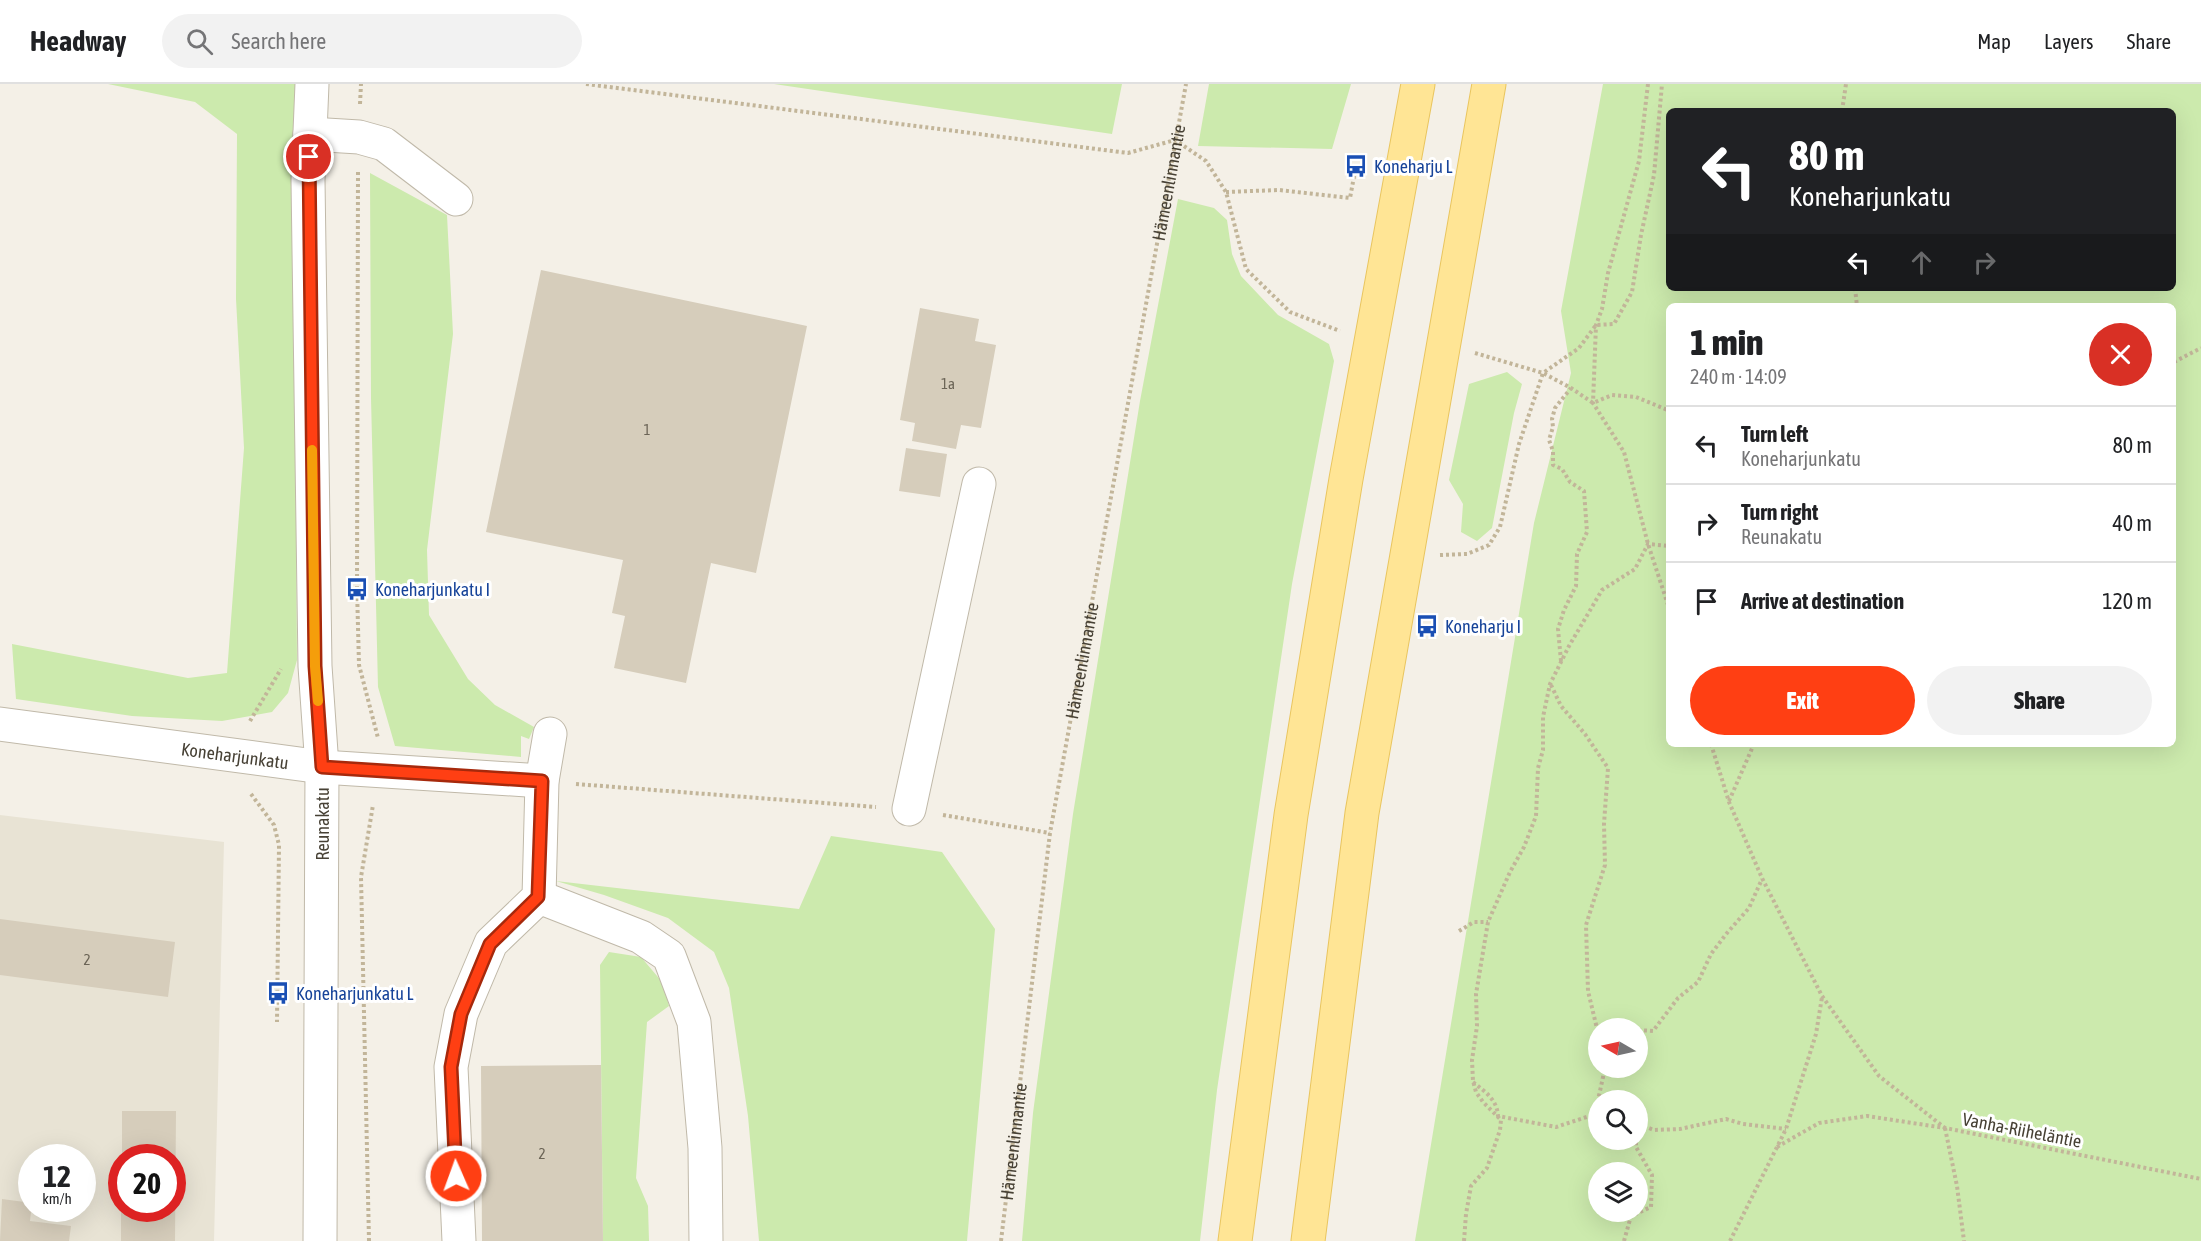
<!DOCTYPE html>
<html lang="en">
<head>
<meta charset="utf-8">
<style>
	body { margin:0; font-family:"Asap Condensed",sans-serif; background:#f2f2f2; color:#202124; height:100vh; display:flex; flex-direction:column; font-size:22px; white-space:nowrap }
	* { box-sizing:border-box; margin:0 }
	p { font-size:20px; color:#757577 }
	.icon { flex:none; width:33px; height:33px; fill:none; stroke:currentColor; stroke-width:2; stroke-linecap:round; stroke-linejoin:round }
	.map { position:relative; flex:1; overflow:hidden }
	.side { position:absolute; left:1666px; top:219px; width:510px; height:444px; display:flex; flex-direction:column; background:#fff; border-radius:9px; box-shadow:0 6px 24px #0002 }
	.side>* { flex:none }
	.top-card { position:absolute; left:1666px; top:24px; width:510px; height:183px; border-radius:9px; box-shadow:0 6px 24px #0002; background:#202124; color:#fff; overflow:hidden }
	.needle { width:39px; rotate:279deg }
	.controls { position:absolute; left:1588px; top:934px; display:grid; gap:12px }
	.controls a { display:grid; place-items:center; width:60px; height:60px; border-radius:50%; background:#fff; box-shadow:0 6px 24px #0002; font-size:30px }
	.speed { position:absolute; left:18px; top:1060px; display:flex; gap:12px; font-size:30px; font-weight:700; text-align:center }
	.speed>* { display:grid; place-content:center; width:78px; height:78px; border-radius:50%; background:#fff; box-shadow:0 6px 24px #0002; line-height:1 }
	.speed small { font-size:15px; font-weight:400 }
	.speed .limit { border:9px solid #d22; background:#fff; color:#111 }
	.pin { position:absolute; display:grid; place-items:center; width:51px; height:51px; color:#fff; margin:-26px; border:3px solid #fff; border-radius:50%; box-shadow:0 2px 6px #0007 }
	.me { position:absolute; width:66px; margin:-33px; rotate:358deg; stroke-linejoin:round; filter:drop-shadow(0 0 4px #0008) }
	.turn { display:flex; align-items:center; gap:21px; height:126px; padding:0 24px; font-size:27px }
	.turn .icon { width:78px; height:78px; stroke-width:2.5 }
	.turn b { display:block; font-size:42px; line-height:51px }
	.lanes { display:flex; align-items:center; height:57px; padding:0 24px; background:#0003; justify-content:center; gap:30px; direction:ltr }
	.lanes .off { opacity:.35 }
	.round { display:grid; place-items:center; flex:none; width:63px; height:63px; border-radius:32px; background:#f2f2f2 }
	.headline { display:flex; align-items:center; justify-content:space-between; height:102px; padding:0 24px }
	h1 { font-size:36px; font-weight:800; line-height:45px }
	.primary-button { display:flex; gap:12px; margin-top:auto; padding:12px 24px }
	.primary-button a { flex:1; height:69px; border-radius:36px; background:#ff3f13; color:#fff; font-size:24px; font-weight:800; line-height:69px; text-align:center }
	.primary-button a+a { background:#f2f2f2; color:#202124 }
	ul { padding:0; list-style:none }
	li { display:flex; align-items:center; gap:18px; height:78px; padding:0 24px; border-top:2px solid #e0e0e0 }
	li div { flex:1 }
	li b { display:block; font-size:22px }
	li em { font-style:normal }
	header { display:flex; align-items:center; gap:36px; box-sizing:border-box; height:84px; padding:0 30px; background:#fff; border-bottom:2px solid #e0e0e0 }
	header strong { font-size:28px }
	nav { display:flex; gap:33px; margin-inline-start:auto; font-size:21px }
	.search { width:420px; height:54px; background:#f2f2f2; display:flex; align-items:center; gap:15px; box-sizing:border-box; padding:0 21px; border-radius:33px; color:#757577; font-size:22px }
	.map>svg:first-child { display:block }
	.residential { fill:#e8e3d4; fill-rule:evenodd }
	.green { fill:#cceaad; fill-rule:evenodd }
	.building { fill:#d6cdbb }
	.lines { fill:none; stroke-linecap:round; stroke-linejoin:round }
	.minor-casing { stroke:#c0b9a9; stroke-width:35 }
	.major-casing { stroke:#e9c55f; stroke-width:35 }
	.path { stroke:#c2b599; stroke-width:4; stroke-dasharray:3 3; stroke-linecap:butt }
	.minor { stroke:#fff; stroke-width:33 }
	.major { stroke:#ffe595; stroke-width:33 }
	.route-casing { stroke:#a6290c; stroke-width:15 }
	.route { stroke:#ff3f13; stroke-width:10 }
	.slow { stroke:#f59e0b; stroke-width:10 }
	.labels { text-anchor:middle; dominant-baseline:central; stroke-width:6; stroke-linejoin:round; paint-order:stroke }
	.number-label { font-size:15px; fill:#6b6456 }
	.transit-label { font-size:18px; fill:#164399; stroke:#fff; text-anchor:start }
	.street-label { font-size:18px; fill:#474135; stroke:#fff }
</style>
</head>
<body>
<header>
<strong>Headway</strong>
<div class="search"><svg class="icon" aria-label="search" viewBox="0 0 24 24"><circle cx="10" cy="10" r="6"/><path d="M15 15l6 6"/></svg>Search here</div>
<nav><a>Map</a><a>Layers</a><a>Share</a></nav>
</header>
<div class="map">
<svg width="2201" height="1157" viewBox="0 0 2201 1157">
	<rect width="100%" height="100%" fill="#f4f0e7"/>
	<path class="residential" d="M0,731L224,758L214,1157H0ZM32,1074H82V1125H32ZM122,1074H172V1125H122Z"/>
	<path class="green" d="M108,0H298L294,160L297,576L288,609L272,628L222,637L132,632L16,615L12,560L188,594L227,589L244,364L236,215L237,50L195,18Z
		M774,0H1122L1112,50Z
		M1209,0H1351L1332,65L1198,62Z
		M1603,0H2201V1157H1415L1534,439L1571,289L1561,227ZM1670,27H2174V204H1670ZM1670,222H2174V660H1670ZM1599,945H1638V984H1599ZM1599,1017H1638V1056H1599ZM1599,1089H1638V1128H1599Z
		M370,89L447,131L453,250L427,466L429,531L468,595L495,621L534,643L529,655L521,652V673L395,662L378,603L371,314Z
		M1178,115L1214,124L1227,136L1232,170L1241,192L1278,231L1329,260L1334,277L1292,500L1217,1006L1200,1157H1022L1033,1029L1073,730L1140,317Z
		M1507,288L1522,300L1514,329L1492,444L1477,457L1461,448L1463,420L1449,396L1469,300Z
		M831,752L942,768L995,845L967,1157H759L748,1032L729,904L714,868L668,834L604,811L556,797L799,825Z
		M609,868L641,873L663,899L669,922L647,938L636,1094L648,1122L649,1157H603L600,881Z"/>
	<path class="building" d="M541,186L807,242L756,489L711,479L686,599L614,584L625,532L612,529L623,476L486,448Z
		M920,224L979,235L975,257L996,261L981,344L961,341L956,365L912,357L915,339L900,336Z
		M906,364L947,370L940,413L899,407Z
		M0,835L175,858L168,913L0,891Z
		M601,981L603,1157H482L481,982Z
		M122,1027H176L175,1157H121V1125H172V1074H122Z
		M2,1115L32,1119L30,1137L71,1142L69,1157H0Z"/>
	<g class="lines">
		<g class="minor-casing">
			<g id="minor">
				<path d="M312,0L308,96L315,582L322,683L320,1157"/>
				<path d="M310,50L359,53L384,60L456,115"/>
				<path id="s2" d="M0,640L322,683L542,697"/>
				<path d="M909,725L979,400"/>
				<path d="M539,813L641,853L669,872L694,938L705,1064L706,1157"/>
				<path d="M459,1157L451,983L461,930L491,859L539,813L542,697L550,650"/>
			</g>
		</g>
		<g class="major-casing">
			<path id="major" d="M1235,1157L1291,731L1346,395L1418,0
				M1308,1157L1362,729L1489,0"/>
		</g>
		<g class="path">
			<path d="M586,0L1128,69L1175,56L1206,77L1226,108L1246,185L1290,228L1340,247"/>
			<path d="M1648,0L1639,77L1608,189L1602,225L1596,241L1593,319L1624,368L1648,460L1670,527"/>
			<path d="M360,20L361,0"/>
			<path d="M1842,27L1846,0"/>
			<path d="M358,88L357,505L359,581L378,654"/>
			<path d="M1226,108L1279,106L1350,114L1356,82"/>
			<path d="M1855,204L1857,222"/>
			<path d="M1475,269L1543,289L1571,304L1593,319L1612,311L1636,313L1670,327"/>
			<path d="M2174,278L2201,264"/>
			<path d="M1440,471L1467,470L1489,461L1500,443L1519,360L1543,289L1579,264L1596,241L1614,240L1632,208L1641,151L1654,91L1662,0"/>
			<path d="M1561,577L1558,545L1564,526L1576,502L1577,470L1587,448L1584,407L1570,398L1562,385L1553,381V367L1549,356L1553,343L1552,335L1555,324L1571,304"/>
			<path d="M1551,601L1561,622L1585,650L1608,684L1604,740L1605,781L1586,841L1588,907L1599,953"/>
			<path d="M250,637L281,585"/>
			<path d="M1711,660L1729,718L1762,794L1822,912L1879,992L1945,1044"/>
			<path d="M576,700L876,723"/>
			<path d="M251,710L274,741L279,761L277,938"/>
			<path d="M1729,717L1754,660"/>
			<path d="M943,731L1050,749"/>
			<path d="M1459,847L1474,838H1488"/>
			<path d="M1638,946L1653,947L1678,914L1698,898L1711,870L1727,849L1749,824L1762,795"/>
			<path d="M1473,998C1485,1008 1497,1015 1498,1032L1556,1043L1599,1029"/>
			<path d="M1595,1030L1605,984"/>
			<path d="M1638,1040L1654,1046L1680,1045L1726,1035L1743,1040L1786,1045"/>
			<path d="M1945,1044L1957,1102L1964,1157"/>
			<path d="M1777,1063L1819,1039L1867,1032L1945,1044L2201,1095"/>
			<path d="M369,1157L361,793L373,721"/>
			<path id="s1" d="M1001,1157L1050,749L1186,0"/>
			<path d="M1464,1157L1466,1130L1471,1102L1487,1084L1500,1046L1501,1036L1483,1018L1476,1008L1473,997L1472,976L1477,942L1476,910L1488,838L1510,788L1524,763L1536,732L1538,684L1543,666V633L1550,600L1569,562L1602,506L1635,485L1648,460L1670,462"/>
			<path d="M1624,1157L1631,1132L1651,1123L1652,1091L1636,1063V1056"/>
			<path d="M1730,1157L1786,1045L1816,950L1822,913"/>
		</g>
		<use href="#minor" class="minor"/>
		<use href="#major" class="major"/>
	</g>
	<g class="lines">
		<g class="route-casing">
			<path id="route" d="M309,73L315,582L322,683L542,697L538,813L490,860L461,930L451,983L456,1092"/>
		</g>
		<use href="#route" class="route"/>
		<path class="slow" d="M312,366L315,582L318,617"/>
	</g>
	<defs>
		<g id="bus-bare" transform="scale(1.8)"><path d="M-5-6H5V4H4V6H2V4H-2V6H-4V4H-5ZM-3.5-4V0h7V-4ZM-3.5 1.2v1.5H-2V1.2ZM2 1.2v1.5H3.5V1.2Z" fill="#1a4fb4" stroke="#fff" stroke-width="2.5" paint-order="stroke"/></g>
	</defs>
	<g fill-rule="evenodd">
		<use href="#bus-bare" x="1356" y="82"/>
		<use href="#bus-bare" x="357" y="505"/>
		<use href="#bus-bare" x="1427" y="542"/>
		<use href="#bus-bare" x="278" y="909"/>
	</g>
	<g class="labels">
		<g class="number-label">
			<text x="948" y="299">1a</text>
			<text x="647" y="345">1</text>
			<text x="87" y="875">2</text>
			<text x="542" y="1069">2</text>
		</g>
		<g class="transit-label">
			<text x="1374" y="82">Koneharju L</text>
			<text x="375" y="505">Koneharjunkatu I</text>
			<text x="1445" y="542">Koneharju I</text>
			<text x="296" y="909">Koneharjunkatu L</text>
		</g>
		<g class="street-label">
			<text stroke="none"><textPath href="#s1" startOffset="1072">Hämeenlinnantie</textPath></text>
			<text stroke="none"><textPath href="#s1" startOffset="586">Hämeenlinnantie</textPath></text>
			<text stroke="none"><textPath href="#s2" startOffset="237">Koneharjunkatu</textPath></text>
			<text transform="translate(322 740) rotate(-90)">Reunakatu</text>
			<text transform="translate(2022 1046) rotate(11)">Vanha-Riiheläntie</text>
			<text stroke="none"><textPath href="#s1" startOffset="100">Hämeenlinnantie</textPath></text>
		</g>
	</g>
</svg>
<div class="controls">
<a><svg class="needle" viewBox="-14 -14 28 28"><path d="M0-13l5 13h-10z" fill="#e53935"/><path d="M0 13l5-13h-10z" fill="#757577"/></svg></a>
<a><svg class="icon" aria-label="search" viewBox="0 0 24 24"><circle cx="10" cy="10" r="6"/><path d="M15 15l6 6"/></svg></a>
<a><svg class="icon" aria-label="layers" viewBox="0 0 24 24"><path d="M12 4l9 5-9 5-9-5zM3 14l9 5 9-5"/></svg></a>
</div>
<div class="speed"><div>12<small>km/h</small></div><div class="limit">20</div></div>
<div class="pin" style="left:309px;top:73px;background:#d93025"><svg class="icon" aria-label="arrive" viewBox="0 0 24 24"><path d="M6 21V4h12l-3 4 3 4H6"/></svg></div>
<svg class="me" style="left:456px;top:1092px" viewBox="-20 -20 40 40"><circle r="17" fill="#ff3f13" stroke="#fff" stroke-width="3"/><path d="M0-11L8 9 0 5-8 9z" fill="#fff"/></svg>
<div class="top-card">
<div class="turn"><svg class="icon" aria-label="left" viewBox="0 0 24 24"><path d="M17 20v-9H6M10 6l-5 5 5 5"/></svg><div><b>80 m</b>Koneharjunkatu</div></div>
<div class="lanes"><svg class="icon" aria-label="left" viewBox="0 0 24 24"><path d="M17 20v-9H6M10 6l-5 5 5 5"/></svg><svg class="icon off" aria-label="ahead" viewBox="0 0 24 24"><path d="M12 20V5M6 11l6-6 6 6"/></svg><svg class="icon off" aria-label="right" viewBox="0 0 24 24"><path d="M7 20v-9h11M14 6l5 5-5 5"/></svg></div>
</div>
<section class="side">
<div class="headline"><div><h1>1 min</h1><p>240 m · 14:09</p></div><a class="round" style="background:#d93025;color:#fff"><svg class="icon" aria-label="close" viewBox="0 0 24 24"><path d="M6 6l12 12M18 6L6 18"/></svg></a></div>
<ul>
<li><svg class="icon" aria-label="left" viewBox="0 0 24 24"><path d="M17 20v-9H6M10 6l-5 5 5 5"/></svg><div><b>Turn left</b><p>Koneharjunkatu</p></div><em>80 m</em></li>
<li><svg class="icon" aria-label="right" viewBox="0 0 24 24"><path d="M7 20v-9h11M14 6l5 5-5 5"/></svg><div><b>Turn right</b><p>Reunakatu</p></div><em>40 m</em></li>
<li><svg class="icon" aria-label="arrive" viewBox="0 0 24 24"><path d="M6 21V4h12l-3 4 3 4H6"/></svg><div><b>Arrive at destination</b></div><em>120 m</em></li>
</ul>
<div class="primary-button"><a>Exit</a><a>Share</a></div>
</section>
</div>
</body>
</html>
